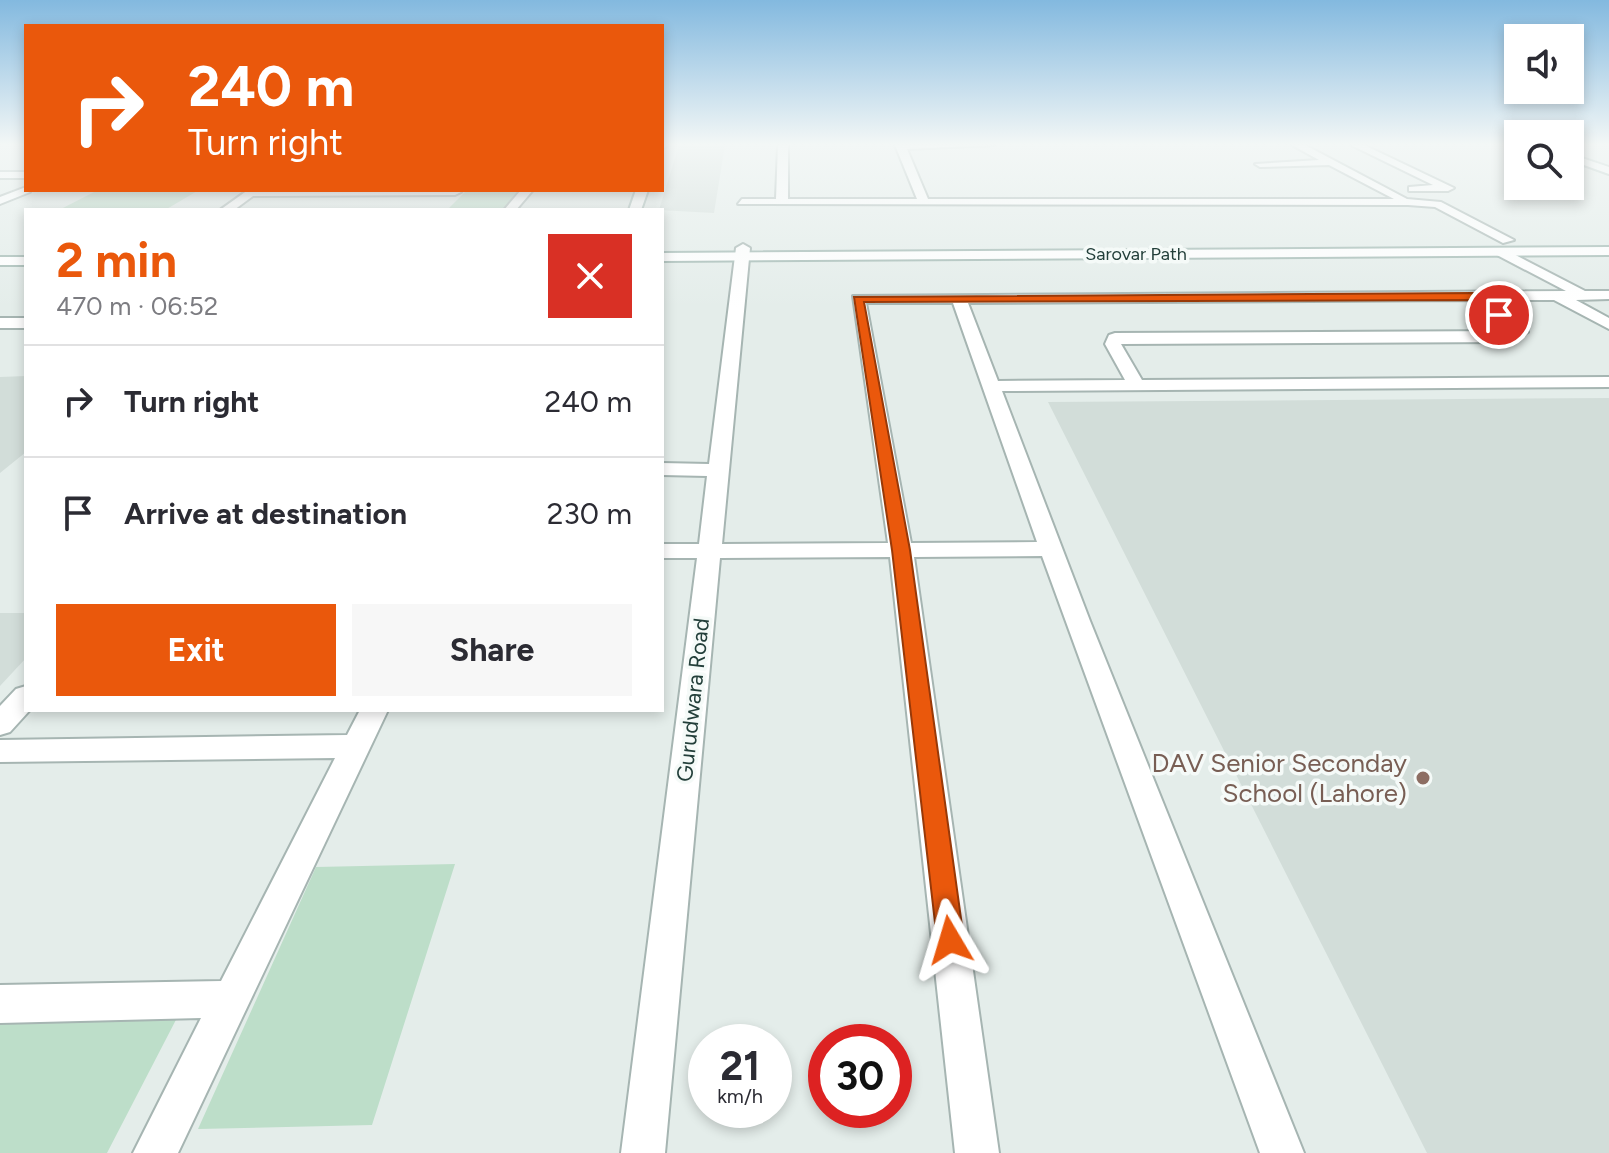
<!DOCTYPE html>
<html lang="en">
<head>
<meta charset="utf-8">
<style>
	body { margin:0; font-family:Figtree,sans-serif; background:#f7f7f7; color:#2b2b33; height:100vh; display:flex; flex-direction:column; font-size:30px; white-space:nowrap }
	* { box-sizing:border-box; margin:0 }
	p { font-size:26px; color:#7c7c81 }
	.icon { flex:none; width:44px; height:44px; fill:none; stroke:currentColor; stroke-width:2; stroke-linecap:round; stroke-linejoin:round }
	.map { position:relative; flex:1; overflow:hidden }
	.panel { position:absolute; left:24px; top:208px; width:640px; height:504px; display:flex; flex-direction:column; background:#fff; border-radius:0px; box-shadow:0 4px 12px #0003 }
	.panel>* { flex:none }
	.guide { position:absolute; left:24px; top:24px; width:640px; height:168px; border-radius:0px; box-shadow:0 4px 12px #0003; background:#ea580c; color:#fff; overflow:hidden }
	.buttons { position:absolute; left:1504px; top:24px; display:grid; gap:16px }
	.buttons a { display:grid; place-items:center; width:80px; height:80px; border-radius:0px; background:#fff; box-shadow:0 4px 12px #0003; font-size:40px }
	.speed { position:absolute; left:688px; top:1024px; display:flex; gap:16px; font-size:40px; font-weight:700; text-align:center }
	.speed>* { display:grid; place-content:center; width:104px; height:104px; border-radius:50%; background:#fff; box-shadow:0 4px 12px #0003; line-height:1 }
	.speed small { font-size:20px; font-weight:400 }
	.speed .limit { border:12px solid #d22; background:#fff; color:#111 }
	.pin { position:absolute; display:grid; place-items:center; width:68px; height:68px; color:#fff; margin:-34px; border:4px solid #fff; border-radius:50%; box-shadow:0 2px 8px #0007 }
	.me { position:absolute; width:88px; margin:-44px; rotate:353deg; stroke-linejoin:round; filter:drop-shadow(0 0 6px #0008) }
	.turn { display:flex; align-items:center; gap:28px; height:168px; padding:0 32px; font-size:36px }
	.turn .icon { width:104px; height:104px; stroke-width:2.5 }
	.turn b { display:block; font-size:56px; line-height:68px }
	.round { display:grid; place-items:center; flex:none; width:84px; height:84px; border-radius:0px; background:#f7f7f7 }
	.summary { display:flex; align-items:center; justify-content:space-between; height:136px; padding:0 32px }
	h1 { font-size:48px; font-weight:700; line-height:60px; color:#ea580c }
	.cta { display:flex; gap:16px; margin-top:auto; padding:16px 32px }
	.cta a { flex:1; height:92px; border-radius:0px; background:#ea580c; color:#fff; font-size:32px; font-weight:700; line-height:92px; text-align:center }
	.cta a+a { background:#f7f7f7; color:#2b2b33 }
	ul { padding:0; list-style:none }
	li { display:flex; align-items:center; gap:24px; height:112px; padding:0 32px; border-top:2px solid #e1e1e2 }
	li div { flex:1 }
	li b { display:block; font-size:30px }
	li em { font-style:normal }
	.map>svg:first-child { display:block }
	.built { fill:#d2ddd9 }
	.green { fill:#bddec9 }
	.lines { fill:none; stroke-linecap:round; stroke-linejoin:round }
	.street-casing { stroke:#a6b5b2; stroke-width:4 }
	.secondary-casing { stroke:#a2b9b3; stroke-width:4 }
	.street { fill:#fff; fill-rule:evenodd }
	.secondary { fill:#fff; fill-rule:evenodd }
	.route { fill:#ea580c; stroke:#983908; stroke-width:2 }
	.education-dot { fill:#8d6e63; stroke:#f5faf8; stroke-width:3 }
	.labels { text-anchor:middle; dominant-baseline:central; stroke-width:7; stroke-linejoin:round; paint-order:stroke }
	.far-street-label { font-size:18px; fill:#233f3a; stroke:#f5faf8 }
	.street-label { font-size:22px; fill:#233f3a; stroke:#f5faf8 }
	.near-education-label { font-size:26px; fill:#785e54; stroke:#f5faf8; text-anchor:end }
</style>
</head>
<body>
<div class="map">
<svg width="1609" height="1153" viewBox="0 0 1609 1153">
	<rect width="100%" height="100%" fill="#e4edea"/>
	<path class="built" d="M679,145H725L714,213L659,210Z
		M26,376V452L0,473V377Z
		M1609,398V1153H1427L1048,402Z
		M0,613H26V658L0,686Z"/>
	<path class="green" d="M98,190H199L165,210H59Z
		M467,190H519L502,210H447Z
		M455,864L372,1125L198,1129L316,867Z
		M179,1014L107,1153H0V1017Z"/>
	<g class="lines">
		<g class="street-casing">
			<path id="street" d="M778,145H788V199H917L895,145H994L907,149L928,199H1394L1329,165L1260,167L1255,164L1319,160L1292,145H1305L1407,199L1441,202L1514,240L1503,243L1435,207L1408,205L738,204L742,199H776Z
				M1351,145H1364L1454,188L1448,191H1409V187L1433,185Z
				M0,172H26V178H0Z
				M26,187L30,192L0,204V197Z
				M248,190H459L461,192L455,195L253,196L234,210H220Z
				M521,190H533L516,210H504Z
				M743,244L750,248L722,544L888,543L853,296L1566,291L1497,255L1495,252L1502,248L1585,291H1609V299L1576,300L1609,318V329L1554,300H1488L1528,332L1508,342L1121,344L1142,380L1609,377V387L1002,391L1090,621L1304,1153H1260L1042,556L914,557L999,1153H955L890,557L720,558L665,1153H621L697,558H662V544H699L707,476L662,475V463L709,464L736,248ZM1469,300L1509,331L1115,333L1109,335L1105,344L1125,380L998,381L968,303ZM866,303H953L1037,542L911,543Z
				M0,318H26V328H0Z
				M26,686V710H30L10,732L0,735V706L16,689Z
				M360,710H388L178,1153H133L201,1018L0,1023V985L221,981L335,758L0,762V740L347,735Z"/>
		</g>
		<g class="secondary-casing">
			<path id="secondary" d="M662,145H667V146L662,149Z
				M1570,154L1609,167V174L1570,160Z
				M636,190H648L641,210H629Z
				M1609,247V255L662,261V253Z
				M0,257H26V265H0Z"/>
		</g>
		<use href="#street" class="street"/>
		<use href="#secondary" class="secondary"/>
	</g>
	<linearGradient id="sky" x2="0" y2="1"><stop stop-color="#83b9df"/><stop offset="0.47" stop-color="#f3f7f6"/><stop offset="1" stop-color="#f3f7f6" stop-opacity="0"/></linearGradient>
	<rect width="1609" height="307" fill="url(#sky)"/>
	<path class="route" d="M1473,293L1503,313V317H1495L1470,300L864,302L910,550L964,940L960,949L950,953L941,949L937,940L892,550L854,297Z"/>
	<circle class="education-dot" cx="1423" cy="778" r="8"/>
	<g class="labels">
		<g class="far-street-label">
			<text x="1136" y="254">Sarovar Path</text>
		</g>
		<g class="street-label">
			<text transform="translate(693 700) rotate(-84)">Gurudwara Road</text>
		</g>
		<g class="near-education-label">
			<text x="1407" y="763">DAV Senior Seconday<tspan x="1407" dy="30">School (Lahore)</tspan></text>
		</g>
	</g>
</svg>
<div class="buttons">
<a><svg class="icon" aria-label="sound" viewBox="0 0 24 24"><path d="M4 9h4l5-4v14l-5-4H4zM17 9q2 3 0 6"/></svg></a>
<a><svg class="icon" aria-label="search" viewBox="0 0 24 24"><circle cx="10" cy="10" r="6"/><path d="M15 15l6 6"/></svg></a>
</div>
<div class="speed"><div>21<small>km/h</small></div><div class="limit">30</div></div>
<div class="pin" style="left:1499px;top:315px;background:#d93025"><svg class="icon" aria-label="arrive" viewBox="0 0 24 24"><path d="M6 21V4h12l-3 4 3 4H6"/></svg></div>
<svg class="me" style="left:950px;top:940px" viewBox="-20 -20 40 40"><path d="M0-17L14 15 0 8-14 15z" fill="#ea580c" stroke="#fff" stroke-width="4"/></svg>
<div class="guide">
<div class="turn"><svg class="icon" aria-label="right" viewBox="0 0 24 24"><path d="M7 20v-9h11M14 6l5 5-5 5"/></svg><div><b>240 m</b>Turn right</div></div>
</div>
<section class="panel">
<div class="summary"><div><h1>2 min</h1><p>470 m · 06:52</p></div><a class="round" style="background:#d93025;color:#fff"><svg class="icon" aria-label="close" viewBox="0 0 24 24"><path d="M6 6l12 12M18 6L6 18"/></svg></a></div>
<ul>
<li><svg class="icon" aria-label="right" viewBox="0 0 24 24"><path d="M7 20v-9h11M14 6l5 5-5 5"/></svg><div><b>Turn right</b></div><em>240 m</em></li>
<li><svg class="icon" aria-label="arrive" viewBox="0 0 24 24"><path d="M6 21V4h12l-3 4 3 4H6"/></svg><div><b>Arrive at destination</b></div><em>230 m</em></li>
</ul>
<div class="cta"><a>Exit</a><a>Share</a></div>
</section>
</div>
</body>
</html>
